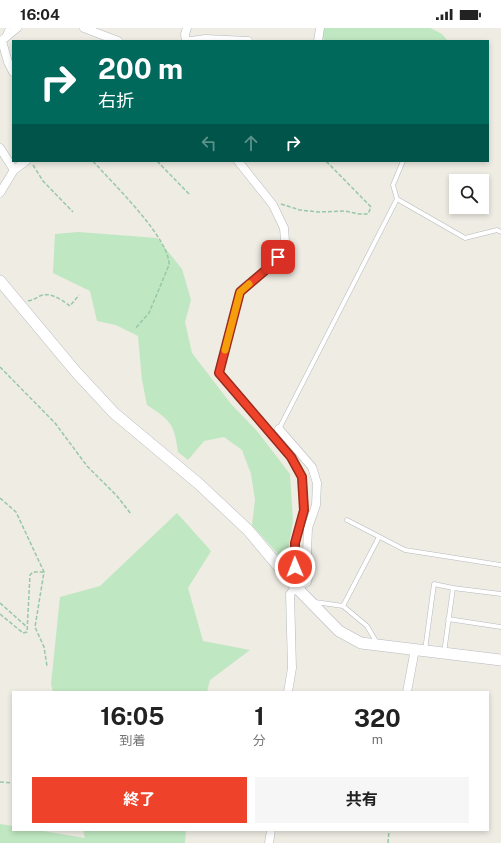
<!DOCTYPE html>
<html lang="ja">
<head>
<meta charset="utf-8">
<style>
	body { margin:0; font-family:"Public Sans","Noto Sans JP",sans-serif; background:#f6f6f6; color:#222; height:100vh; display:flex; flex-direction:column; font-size:15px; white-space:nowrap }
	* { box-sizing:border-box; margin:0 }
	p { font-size:13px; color:#767676 }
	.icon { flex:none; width:22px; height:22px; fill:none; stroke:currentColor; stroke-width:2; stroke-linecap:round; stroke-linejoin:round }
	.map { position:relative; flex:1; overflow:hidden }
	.panel { position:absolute; left:12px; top:663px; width:477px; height:140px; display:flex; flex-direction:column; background:#fff; border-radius:0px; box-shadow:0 2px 6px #0003 }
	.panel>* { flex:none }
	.banner { position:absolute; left:12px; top:12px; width:477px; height:122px; border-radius:0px; box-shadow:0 2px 6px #0003; background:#00695c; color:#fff; overflow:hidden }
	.controls { position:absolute; left:449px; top:146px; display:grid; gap:8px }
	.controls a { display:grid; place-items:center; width:40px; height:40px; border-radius:0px; background:#fff; box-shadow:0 2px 6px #0003; font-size:20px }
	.pin { position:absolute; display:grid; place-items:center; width:34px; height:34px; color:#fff; margin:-17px; border-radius:8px; box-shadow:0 2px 6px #0006 }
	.me { position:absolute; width:44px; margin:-22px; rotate:359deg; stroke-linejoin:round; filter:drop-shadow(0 0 3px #0008) }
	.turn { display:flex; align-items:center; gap:14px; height:84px; padding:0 20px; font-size:18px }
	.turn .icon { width:52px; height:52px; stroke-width:2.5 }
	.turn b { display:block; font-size:28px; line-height:34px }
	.lanes { display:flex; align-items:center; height:38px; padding:0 20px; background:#0003; justify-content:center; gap:20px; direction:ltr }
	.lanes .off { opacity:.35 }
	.eta { display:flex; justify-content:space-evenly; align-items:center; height:68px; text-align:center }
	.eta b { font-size:24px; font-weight:700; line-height:28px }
	.action { display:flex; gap:8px; margin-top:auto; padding:8px 20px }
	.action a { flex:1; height:46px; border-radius:0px; background:#ee422a; color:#fff; font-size:16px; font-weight:700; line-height:46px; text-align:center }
	.action a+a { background:#f6f6f6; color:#222 }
	.status { display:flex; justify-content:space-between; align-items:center; height:28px; padding:0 20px; background:#fff; direction:ltr }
	.status svg { height:11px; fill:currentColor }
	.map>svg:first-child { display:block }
	.green { fill:#bfe7c1 }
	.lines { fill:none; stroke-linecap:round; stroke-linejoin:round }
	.lane-casing { stroke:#b6b9be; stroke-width:5 }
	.street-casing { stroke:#b6b9be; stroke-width:9 }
	.secondary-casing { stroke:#b7bac0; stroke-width:12 }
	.path { stroke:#97c8a7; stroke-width:1.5; stroke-dasharray:4 2; stroke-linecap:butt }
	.lane { stroke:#fff; stroke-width:4 }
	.street { stroke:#fff; stroke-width:8 }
	.secondary { stroke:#fff; stroke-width:11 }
	.route-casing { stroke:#9b2b1b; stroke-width:10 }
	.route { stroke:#ee422a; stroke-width:7 }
	.slow { stroke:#f59e0b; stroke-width:7 }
</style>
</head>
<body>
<div class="status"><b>16:04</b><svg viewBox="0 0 49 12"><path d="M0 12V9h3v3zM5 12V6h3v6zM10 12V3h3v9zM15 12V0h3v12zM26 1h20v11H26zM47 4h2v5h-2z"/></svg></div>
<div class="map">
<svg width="501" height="815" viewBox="0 0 501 815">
	<rect width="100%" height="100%" fill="#eeece3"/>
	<path class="green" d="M321,0H430L442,6L448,13H324Z
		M78,204L157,210L182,241L191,272L185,294L192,325L231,376L257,403L290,446L293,493L286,535L252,497L255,472L251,446L242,422L224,409L204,413L188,432L178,424C174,395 171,393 147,377L142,352L138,308L116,297L97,293L90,263L53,245L55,206Z
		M177,485L211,523L188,560L203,613L250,622L210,652L207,664H53L51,656L60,569L100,558Z
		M0,796L13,798V802H37L85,810L83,802H186L185,815H0Z"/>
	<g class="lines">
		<g class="lane-casing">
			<path id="lane" d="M4,9L8,0
				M397,171L393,157L403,133
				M279,401L397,171L465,210L497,202L501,204
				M347,492L405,522L501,537
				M453,560L501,566
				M315,574L343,578L379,509
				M343,578L367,598L377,615
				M448,591L501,599
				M425,622L434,556L453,560L444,625"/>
		</g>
		<g class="street-casing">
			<path id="street" d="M84,0L118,13
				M2,13L8,34L13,44
				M186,13L185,6L187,0
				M191,13L205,11L248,13
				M318,13L320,0
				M0,14L17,0
				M0,120L14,142
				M238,133L273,177L284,200L285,213L278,229L268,240L240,263L219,345L291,429L302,449L304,482L295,515L294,531L295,539L291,552
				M0,165L14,142L26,133
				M279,401L312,439L317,455L316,477L308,500L307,523L310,543L307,554L296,559L290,566L292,640L288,664
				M407,664L415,621
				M269,815L271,802"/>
		</g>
		<g class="secondary-casing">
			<path id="secondary" d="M0,253L76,344L114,385L199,456L248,502L296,559L339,603L361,615L501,632"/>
		</g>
		<path class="path" d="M93,133C112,155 170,210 169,237L149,285L135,301
			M157,133L190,167
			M33,137L43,153L73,184
			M281,176L300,182L318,184L345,183L359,186H368L371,179L326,133
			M28,273C35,272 38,268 43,267C53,265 63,273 70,278L79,267
			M0,339L55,395L87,438L117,468L131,486
			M0,470L16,484L44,544L35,599L44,619L47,638
			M0,575L27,599
			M0,586L23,605L27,604L30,547L33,544H44
			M0,754L13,755
			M388,815L389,802"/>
		<use href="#lane" class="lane"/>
		<use href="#street" class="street"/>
		<use href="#secondary" class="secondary"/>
	</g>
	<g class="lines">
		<g class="route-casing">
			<path id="route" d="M278,229L268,240L240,264L219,345L291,429L302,449L304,482L295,515V539"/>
		</g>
		<use href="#route" class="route"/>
		<path class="slow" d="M225,322L240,264L249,256"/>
	</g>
</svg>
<div class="controls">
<a><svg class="icon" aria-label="search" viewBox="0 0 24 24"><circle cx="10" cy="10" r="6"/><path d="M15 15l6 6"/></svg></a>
</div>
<div class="pin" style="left:278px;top:229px;background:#d93025"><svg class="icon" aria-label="arrive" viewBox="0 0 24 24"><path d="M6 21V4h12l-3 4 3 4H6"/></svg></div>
<svg class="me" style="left:295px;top:539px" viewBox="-20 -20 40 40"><circle r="17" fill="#ee422a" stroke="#fff" stroke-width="3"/><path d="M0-11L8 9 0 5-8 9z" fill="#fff"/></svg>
<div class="banner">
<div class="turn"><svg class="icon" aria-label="right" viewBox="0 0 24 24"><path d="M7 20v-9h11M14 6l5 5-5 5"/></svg><div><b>200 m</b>右折</div></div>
<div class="lanes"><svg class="icon off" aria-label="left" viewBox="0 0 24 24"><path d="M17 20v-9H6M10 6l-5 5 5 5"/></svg><svg class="icon off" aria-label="ahead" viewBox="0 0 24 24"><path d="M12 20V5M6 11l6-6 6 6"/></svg><svg class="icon" aria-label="right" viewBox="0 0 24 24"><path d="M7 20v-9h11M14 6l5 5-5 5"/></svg></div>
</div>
<section class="panel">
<div class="eta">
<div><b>16:05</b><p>到着</p></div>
<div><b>1</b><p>分</p></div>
<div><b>320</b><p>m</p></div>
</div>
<div class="action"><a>終了</a><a>共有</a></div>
</section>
</div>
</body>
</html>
